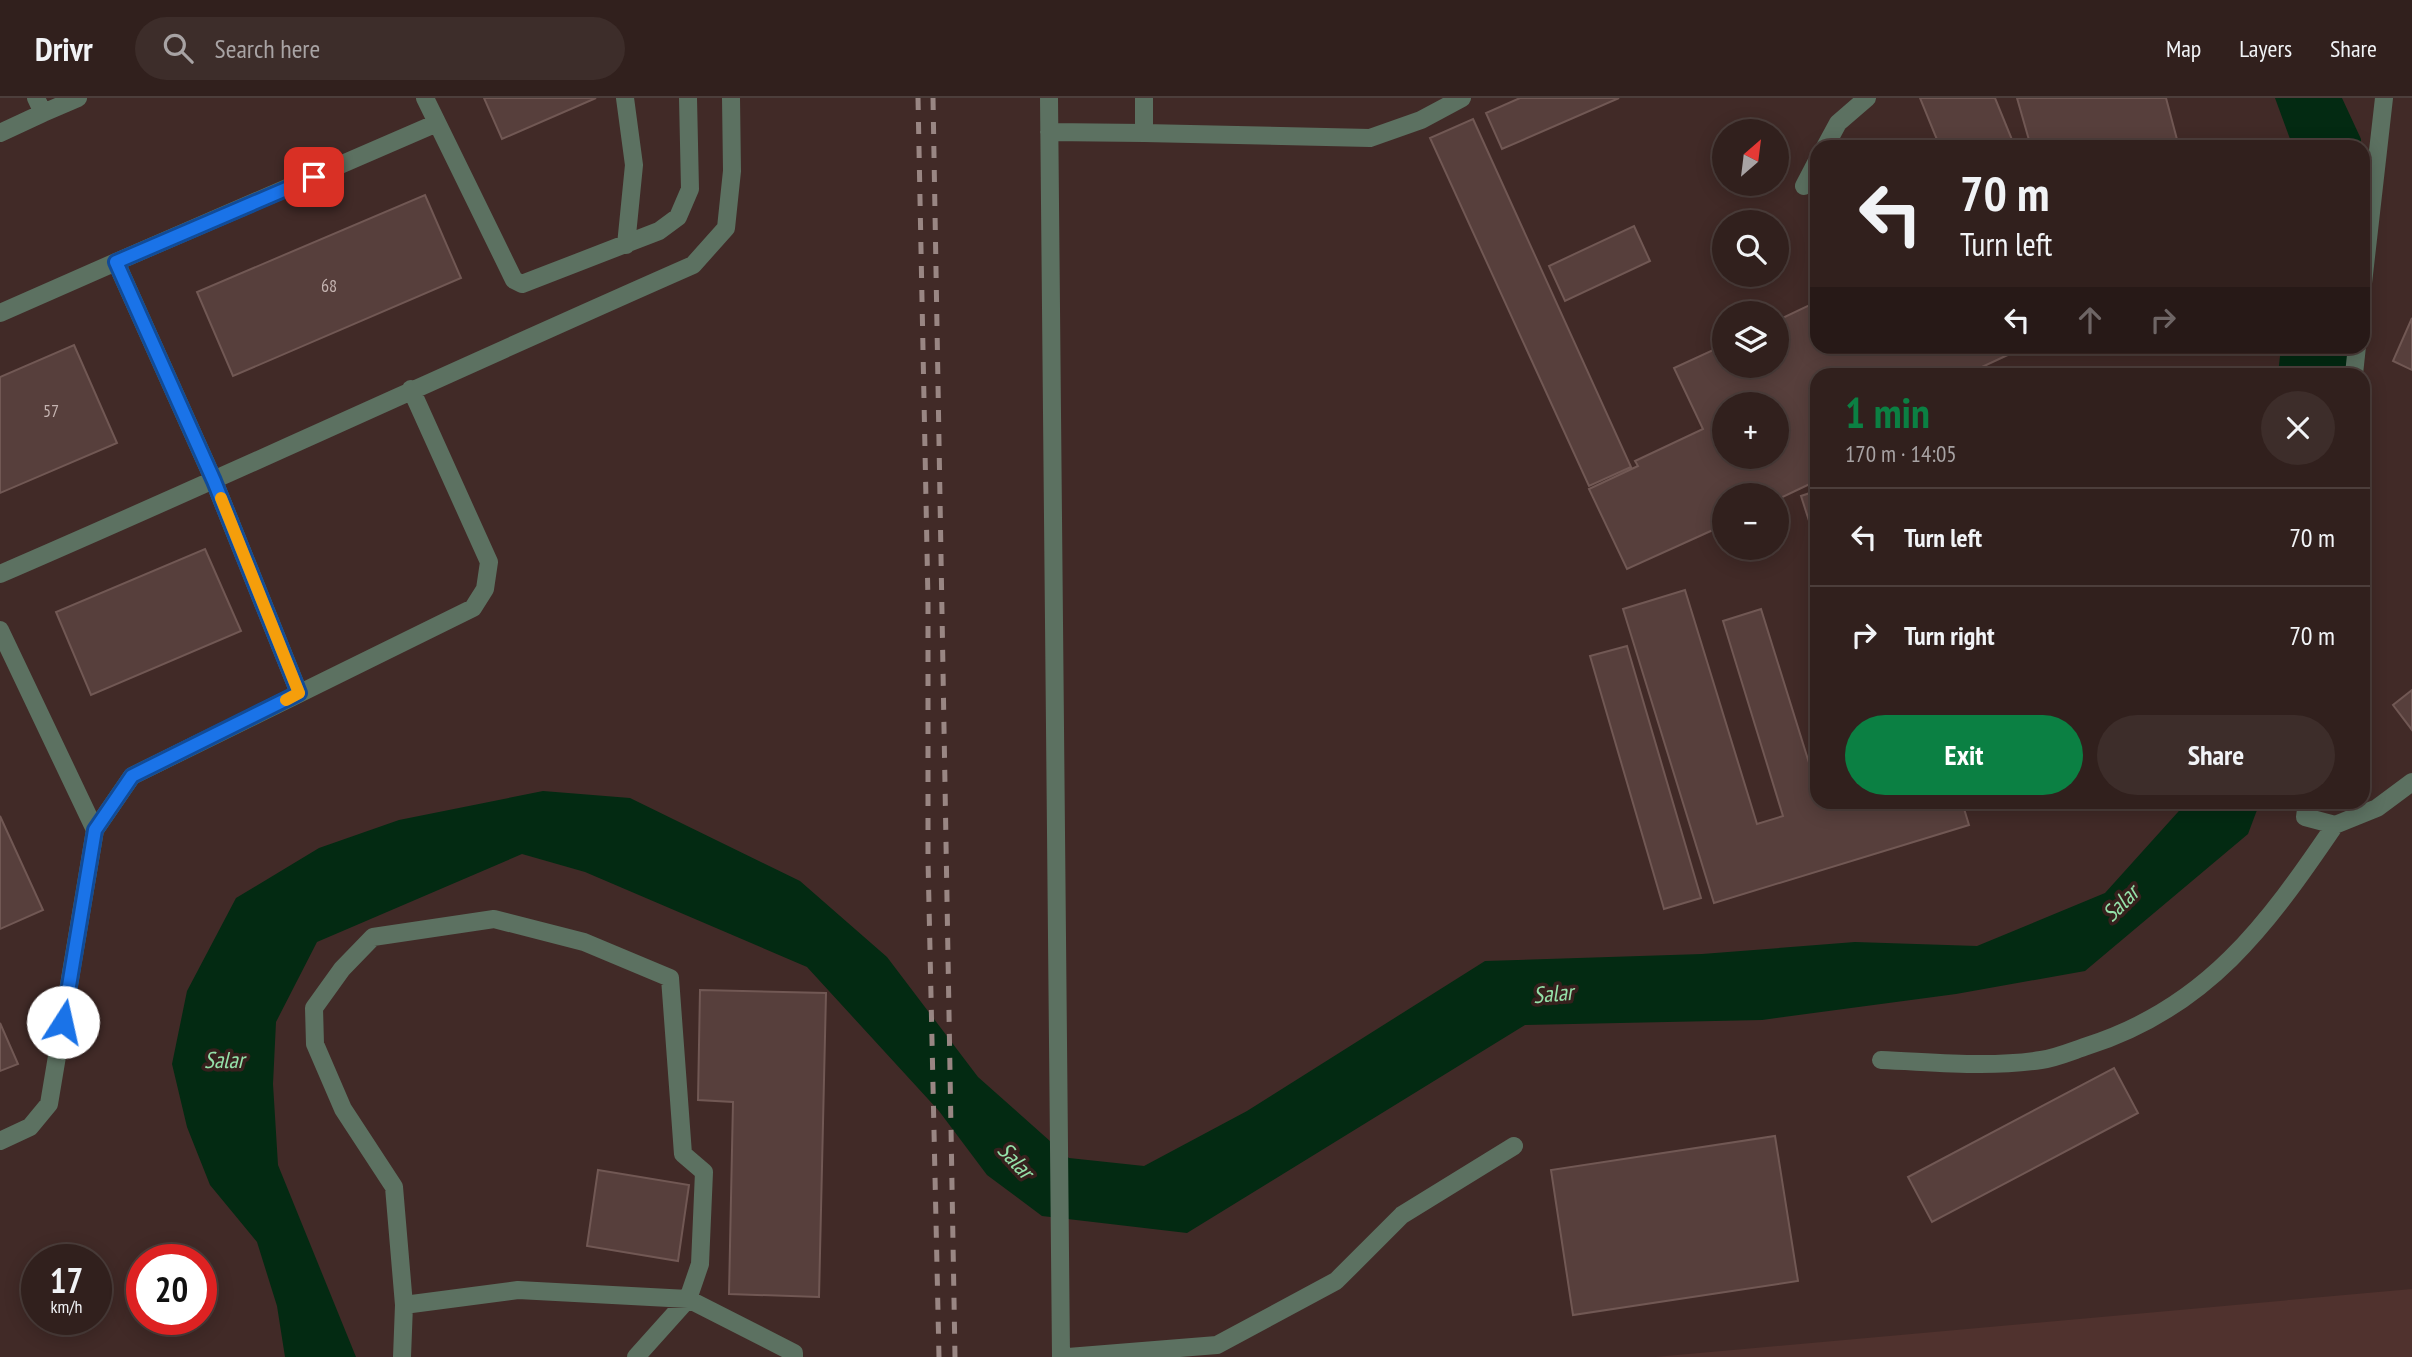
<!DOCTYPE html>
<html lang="en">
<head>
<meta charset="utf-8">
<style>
	body { margin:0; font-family:"PT Sans Narrow",sans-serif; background:#3d2d2a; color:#f1f3f6; height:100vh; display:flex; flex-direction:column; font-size:26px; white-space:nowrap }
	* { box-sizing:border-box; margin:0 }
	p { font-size:23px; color:#a8a3a4 }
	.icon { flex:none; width:38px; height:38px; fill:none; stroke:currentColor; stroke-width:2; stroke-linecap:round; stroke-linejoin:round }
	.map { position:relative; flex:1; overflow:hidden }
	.sheet { position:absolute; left:1810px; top:270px; width:560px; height:441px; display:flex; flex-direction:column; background:#31201d; border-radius:21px; box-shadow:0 4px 18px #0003,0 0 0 2px #4c3e3b }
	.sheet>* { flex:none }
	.guide { position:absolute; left:1810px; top:42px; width:560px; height:214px; border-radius:21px; box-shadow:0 4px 18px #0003,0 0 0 2px #4c3e3b; background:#31201d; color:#f1f3f6; overflow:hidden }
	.needle { width:46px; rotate:28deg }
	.tools { position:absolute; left:1712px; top:21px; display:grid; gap:14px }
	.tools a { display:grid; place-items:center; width:77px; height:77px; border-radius:50%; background:#31201d; box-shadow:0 4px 18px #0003,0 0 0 2px #4c3e3b; font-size:35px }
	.speed { position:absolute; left:21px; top:1146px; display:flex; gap:14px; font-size:35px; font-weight:700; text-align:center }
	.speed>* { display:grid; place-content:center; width:91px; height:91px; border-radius:50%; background:#31201d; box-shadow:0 4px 18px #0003,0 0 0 2px #4c3e3b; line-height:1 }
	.speed small { font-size:18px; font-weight:400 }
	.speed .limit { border:10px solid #d22; background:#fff; color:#111 }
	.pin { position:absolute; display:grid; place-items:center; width:60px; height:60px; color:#fff; margin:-30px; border-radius:14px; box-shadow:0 4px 10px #0006 }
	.me { position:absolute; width:77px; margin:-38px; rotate:10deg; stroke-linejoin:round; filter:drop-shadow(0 0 5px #0008) }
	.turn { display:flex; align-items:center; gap:24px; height:147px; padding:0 35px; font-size:32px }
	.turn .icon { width:91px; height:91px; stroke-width:2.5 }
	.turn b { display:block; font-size:49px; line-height:60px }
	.lanes { display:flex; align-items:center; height:66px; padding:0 35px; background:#0003; justify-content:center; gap:35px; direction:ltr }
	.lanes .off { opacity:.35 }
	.round { display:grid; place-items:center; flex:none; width:74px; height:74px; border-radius:37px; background:#3d2d2a }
	.head { display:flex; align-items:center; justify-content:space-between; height:119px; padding:0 35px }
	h1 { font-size:42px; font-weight:700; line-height:52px; color:#0b8043 }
	.action { display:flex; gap:14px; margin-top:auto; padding:14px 35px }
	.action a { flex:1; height:80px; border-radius:42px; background:#0b8043; color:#fff; font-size:28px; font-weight:700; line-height:80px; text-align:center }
	.action a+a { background:#3d2d2a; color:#f1f3f6 }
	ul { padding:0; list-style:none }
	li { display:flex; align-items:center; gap:21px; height:98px; padding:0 35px; border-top:2px solid #4c3e3b }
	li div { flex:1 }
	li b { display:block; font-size:26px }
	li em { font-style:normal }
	header { display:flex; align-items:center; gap:42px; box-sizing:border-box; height:98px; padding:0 35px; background:#31201d; border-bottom:2px solid #4c3e3b }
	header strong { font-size:33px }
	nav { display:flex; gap:38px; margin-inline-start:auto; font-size:24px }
	.search { width:490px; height:63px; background:#3d2d2a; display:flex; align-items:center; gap:18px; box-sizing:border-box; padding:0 24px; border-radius:38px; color:#a8a3a4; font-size:26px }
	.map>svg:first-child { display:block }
	.built { fill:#50322e }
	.water { fill:#032a12 }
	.building { fill:#573f3c; stroke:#715854; stroke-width:2; fill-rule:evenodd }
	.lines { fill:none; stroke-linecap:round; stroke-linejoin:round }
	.minor { stroke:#5c7161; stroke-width:18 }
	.rail { stroke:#998683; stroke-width:5; stroke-dasharray:12 12; stroke-linecap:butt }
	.route-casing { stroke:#114b97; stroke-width:18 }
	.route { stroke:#1a73e8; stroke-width:12 }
	.slow { stroke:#f59e0b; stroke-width:12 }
	.labels { text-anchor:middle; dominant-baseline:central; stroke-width:7; stroke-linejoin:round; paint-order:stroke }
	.number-label { font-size:18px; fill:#c5b4b1 }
	.water-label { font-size:23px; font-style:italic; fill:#95e1a9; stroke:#36201d }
</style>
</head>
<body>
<header>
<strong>Drivr</strong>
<div class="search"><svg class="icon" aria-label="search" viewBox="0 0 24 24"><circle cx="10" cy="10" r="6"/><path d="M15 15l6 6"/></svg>Search here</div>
<nav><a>Map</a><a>Layers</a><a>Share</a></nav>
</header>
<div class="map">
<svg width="2412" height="1259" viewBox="0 0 2412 1259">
	<rect width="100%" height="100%" fill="#412a27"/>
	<path class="built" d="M2412,1191V1259H1655Z"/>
	<path class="water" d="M2275,0H2342L2361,41V49H2293Z
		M2281,249H2352L2348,276H2278Z
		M543,693L630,700L800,783L887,859L978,979L1069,1060L1144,1068L1247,1013L1485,863L1702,856L1855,844L1977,848L2105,795L2187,704H2260L2248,736L2085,873L1956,896L1762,922L1525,927L1187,1135L1042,1118L987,1077L939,1013L807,869L585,774L522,756L317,844L276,924L273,986L278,1067L356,1259H285L277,1208L257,1144L210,1087L187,1029L172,966L187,893L236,800L319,750L399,722Z"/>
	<path class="building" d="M484,0H596L502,41Z
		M1520,0H1619L1502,51L1486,15Z
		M1920,0H1995L2015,49H1940Z
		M2017,0H2166L2179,49H2031Z
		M1473,21L1631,369L1589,388L1430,40Z
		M425,97L461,180L233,278L197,194Z
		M1634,128L1650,163L1565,203L1549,168Z
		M1816,204V248H2027L1967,276H1816V383L1776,402V397H1724V427L1627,471L1589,391L1638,368L1635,363L1703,331L1674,270L1724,247V268H1776V223ZM1724,306H1776V359H1724Z
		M2412,220V272L2393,263Z
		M74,247L117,345L0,395V279Z
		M1816,393V427L1811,429L1801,398Z
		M205,451L241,533L91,597L56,514Z
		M1685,492L1757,726L1783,718L1723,523L1761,511L1810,668L1816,666V704H1962L1969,727L1714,805L1623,511Z
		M1627,548L1701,800L1664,811L1590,558Z
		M2412,592V632L2393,607Z
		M0,718L43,812L0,831Z
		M700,892L826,895L819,1199L729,1196L733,1004L698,1002Z
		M0,925L18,966L0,973Z
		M2114,970L2138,1015L1932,1124L1908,1079Z
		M1775,1038L1798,1183L1573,1217L1551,1072Z
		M598,1072L689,1087L678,1163L587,1148Z"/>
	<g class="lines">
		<path class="minor" d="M425,0L514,182L522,186L659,133L678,119L690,91L688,0
			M625,0L634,67L626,147
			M1049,0L1061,1259
			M43,15L78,0
			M1049,34L1144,35V0
			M0,35L43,15L36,0
			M1144,35L1370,40L1421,22L1462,0
			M1825,49L1838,25L1867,0
			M1804,88L1816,65
			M2362,194L2384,0
			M0,215L116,164
			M2354,276L2357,248
			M0,476C232,376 461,269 693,167L726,130L732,73L731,0
			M0,532L95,732
			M299,595L214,383L116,164L437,25
			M2307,704L2305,719L2335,727L2377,710L2412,684
			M1881,962C1934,964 1988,970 2041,962C2056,960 2072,953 2087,948C2207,910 2267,827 2335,727
			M0,1043L30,1029L49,1006L95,732L132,678L473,510L485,491L489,464L411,291
			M404,1207L518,1192L688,1201L794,1255V1259
			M402,1259L404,1207L394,1089L343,1011L315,946L314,910L342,871L373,839L494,821L584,844L670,880L683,1056L704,1074L700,1166L688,1201L636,1259
			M1068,1259L1217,1247L1336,1183L1402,1117L1514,1048"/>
		<path class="rail" d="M918,0L928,503V762L939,1259
			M933,0L955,1259"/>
	</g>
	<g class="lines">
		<g class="route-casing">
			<path id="route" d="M63,924L95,732L132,678L299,595L214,383L116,164L314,79"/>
		</g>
		<use href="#route" class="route"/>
		<path class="slow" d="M221,400L299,595L286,602"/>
	</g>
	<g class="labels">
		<g class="number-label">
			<text x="329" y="187">68</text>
			<text x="51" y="312">57</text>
		</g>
		<g class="water-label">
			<text transform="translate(2120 805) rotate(-45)">Salar</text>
			<text transform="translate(1553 895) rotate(-5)">Salar</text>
			<text x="224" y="961">Salar</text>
			<text transform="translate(1016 1062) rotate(47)">Salar</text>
		</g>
	</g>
</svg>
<div class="tools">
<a><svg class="needle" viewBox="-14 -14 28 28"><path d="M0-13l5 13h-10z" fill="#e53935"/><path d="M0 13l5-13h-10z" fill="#a8a3a4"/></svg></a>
<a><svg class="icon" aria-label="search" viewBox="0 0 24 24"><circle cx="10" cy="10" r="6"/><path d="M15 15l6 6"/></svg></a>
<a><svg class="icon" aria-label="layers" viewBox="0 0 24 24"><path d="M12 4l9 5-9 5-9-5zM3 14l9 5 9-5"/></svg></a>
<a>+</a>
<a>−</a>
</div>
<div class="speed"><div>17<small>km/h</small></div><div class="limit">20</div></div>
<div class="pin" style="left:314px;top:79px;background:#d93025"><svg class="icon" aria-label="arrive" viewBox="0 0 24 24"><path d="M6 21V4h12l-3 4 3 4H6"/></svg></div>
<svg class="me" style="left:63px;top:924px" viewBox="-20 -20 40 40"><circle r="19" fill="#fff"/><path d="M0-13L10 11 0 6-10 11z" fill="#1a73e8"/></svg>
<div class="guide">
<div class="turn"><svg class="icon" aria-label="left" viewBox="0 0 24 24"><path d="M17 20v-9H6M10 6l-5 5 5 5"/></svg><div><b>70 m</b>Turn left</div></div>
<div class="lanes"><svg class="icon" aria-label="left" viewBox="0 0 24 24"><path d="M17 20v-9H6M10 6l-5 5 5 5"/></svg><svg class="icon off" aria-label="ahead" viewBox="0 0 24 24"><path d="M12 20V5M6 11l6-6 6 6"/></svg><svg class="icon off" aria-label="right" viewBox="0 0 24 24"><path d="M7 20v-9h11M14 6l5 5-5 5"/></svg></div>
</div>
<section class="sheet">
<div class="head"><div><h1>1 min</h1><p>170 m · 14:05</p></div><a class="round"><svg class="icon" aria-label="close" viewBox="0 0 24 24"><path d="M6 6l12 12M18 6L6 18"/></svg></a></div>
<ul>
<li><svg class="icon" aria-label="left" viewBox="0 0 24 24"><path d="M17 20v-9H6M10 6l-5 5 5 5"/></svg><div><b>Turn left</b></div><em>70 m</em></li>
<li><svg class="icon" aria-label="right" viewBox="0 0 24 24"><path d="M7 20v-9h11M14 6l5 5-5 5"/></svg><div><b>Turn right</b></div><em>70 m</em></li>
</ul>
<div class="action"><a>Exit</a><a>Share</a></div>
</section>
</div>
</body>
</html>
